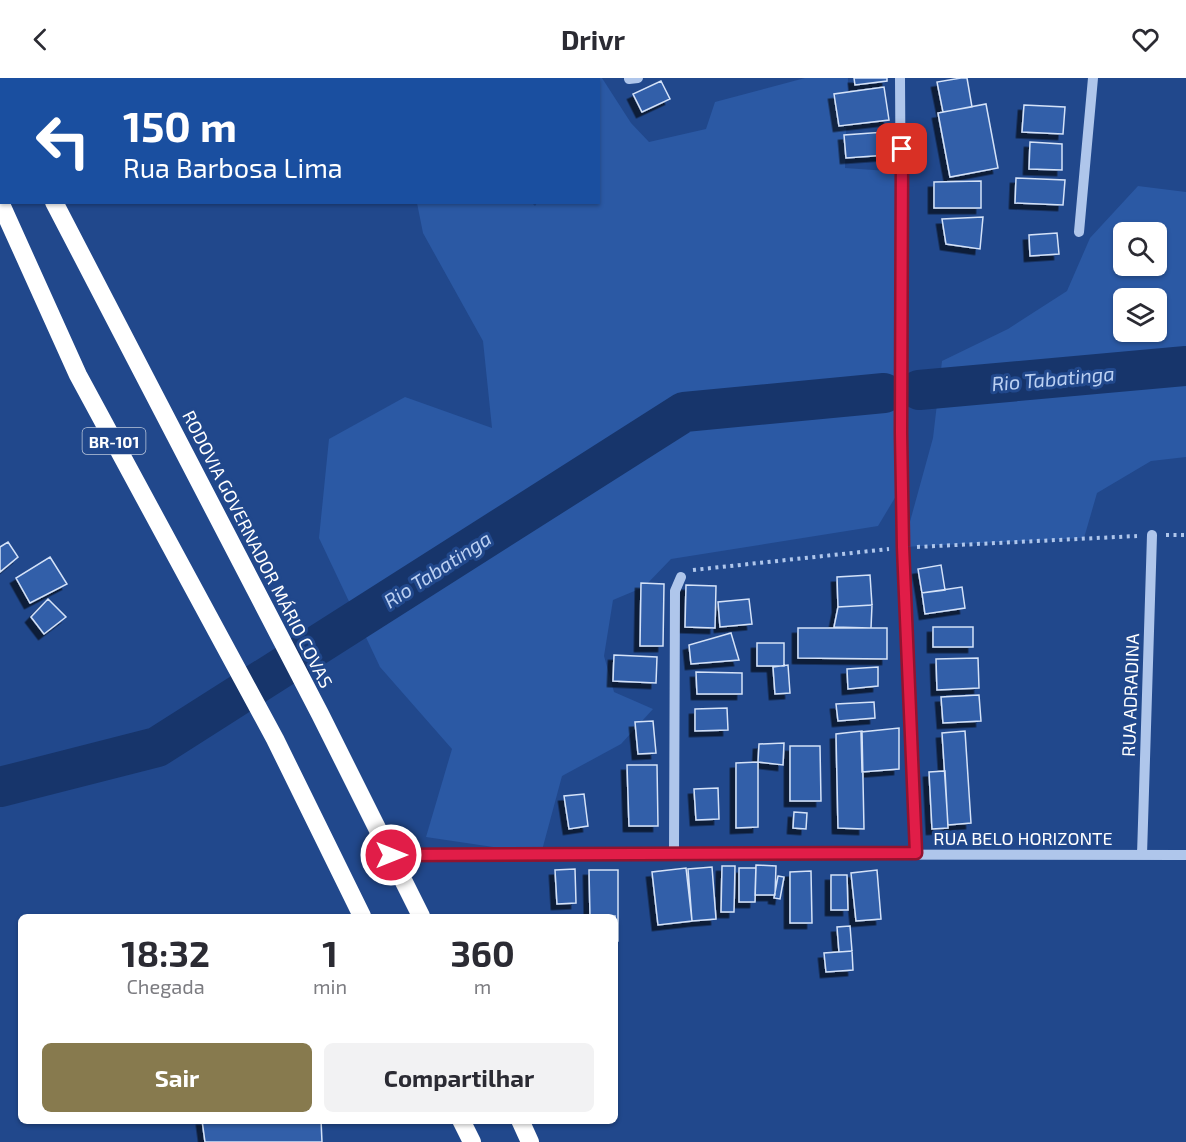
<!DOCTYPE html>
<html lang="pt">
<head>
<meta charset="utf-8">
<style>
	body { margin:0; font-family:"Exo 2",sans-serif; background:#f2f2f3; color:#2b2b33; height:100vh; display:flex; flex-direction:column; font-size:22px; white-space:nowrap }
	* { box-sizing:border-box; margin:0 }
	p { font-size:20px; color:#7c7c81 }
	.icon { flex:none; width:33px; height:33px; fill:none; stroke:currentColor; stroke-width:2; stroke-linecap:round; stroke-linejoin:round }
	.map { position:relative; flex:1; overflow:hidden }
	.panel { position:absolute; left:18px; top:836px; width:600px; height:210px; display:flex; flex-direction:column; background:#fff; border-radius:9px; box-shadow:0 2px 4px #0004 }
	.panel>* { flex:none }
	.hud { position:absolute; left:0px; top:0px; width:600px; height:126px; box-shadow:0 2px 4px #0004; background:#1a4fa0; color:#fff; overflow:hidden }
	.controls { position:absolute; left:1113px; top:144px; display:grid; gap:12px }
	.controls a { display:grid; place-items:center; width:54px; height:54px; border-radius:9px; background:#fff; box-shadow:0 2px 4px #0004; font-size:30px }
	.pin { position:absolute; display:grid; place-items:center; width:51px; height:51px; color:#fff; margin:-26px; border-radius:12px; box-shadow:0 3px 9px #0006 }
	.me { position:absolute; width:66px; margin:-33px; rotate:90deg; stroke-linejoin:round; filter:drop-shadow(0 0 4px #0008) }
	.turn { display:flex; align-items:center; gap:21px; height:126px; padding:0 24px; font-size:27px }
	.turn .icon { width:78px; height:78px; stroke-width:2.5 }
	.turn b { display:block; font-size:42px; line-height:51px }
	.eta { display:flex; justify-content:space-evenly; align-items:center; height:102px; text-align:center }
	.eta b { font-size:36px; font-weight:700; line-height:42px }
	.primary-button { display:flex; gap:12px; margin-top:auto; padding:12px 24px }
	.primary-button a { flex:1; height:69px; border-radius:9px; background:#877a4e; color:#fff; font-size:24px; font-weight:700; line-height:69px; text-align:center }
	.primary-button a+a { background:#f2f2f3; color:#2b2b33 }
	header { display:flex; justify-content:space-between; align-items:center; height:78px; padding:0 24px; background:#fff; font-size:27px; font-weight:700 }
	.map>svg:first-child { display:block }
	.green { fill:#2b59a4; fill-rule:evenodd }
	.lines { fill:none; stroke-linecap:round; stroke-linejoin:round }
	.river { stroke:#17356b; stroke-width:40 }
	.building { fill:#315ea9; stroke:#d4e2f8; stroke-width:1.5; filter:url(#shadow) }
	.path { stroke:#afc6eb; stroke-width:4; stroke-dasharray:3 4.5; stroke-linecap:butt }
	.minor { stroke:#afc6eb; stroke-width:10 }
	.highway { stroke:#fff; stroke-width:18 }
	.route-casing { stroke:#92132f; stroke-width:15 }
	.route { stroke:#e11d48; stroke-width:10 }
	.labels { text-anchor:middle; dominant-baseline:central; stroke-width:6; stroke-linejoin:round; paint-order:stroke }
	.shield { fill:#21488c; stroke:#bcc8dc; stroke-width:1.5 }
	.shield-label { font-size:16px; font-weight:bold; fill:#fff }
	.street-label { font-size:18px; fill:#fff; stroke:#21488c }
	.water-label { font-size:20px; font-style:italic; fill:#bbd0f2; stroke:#21488c }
</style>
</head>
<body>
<header><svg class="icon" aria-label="back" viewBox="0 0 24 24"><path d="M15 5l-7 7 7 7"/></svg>Drivr<svg class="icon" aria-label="heart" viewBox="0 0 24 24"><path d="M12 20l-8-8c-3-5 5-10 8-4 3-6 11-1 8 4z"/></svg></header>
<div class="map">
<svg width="1186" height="1064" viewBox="0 0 1186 1064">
	<defs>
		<filter id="shadow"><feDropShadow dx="-5.5" dy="5.5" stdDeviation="0" flood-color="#0009"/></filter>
	</defs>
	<rect width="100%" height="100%" fill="#21488c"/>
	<path class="green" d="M527,0H602L631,45L649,64L706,51L715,24L805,0H848L845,90L902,94V408L878,448L671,481L644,509L613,522L604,578L614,614L653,631L621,666L562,698L541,776L426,759L452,671L380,589L319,460L329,361L405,319L492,350L483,263L423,155L417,125L531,124L535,128L537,125L598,124V2L526,1Z
		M1138,108L1186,114V379L1151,383L1097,415L1084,460L903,469L933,360L942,283L1008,251L1067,213L1090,160ZM1124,154H1156V188H1124ZM1124,220H1156V254H1124Z"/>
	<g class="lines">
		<path class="river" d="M919,312L1186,288
			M0,709L157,669L684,334L884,315"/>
	</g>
	<path class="building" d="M854,0H887V3L855,7Z
		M961,0H967L972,29L943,34L937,4Z
		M661,3L670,21L642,34L633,16Z
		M884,9L889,42L839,48L834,16Z
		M986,26L998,90L950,99L938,35Z
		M1024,27L1065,29L1063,56L1022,54Z
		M885,54L887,77L846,80L844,57Z
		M1030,64L1062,66V92L1029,91Z
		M1016,100L1065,102L1063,127L1015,125Z
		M981,103V130H934V104Z
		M983,139L980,171L946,166L942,141Z
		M1057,155L1059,176L1030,178L1029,157Z
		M8,464L18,479L0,494V469Z
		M50,479L67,506L30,525L16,500Z
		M941,487L945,512L922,515L918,491Z
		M870,497L872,527L838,529L837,499Z
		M641,505L664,506L663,568H640Z
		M686,507L716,508L715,550L685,549Z
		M962,509L965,530L925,536L922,515Z
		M48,521L66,539L44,556L31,539Z
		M749,521L752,546L720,549L718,524Z
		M872,527L871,550L834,549L838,529Z
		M933,549H973V569H933Z
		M798,550H887V581L798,580Z
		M731,555L739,582L691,586L689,567Z
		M757,565H784V588H757Z
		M614,577L657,579L656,605L613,603Z
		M978,580L979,610L937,612L936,581Z
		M788,587L790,615L775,616L773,589Z
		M878,589V608L848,611L847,591Z
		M696,594L742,595V616H697Z
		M979,617L981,643L943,645L941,619Z
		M874,624L875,640L838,643L836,626Z
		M727,630L728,652L695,653V631Z
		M653,643L656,675L638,676L635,644Z
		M899,650V691L862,694L861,654Z
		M862,653L864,751L838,750L836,656Z
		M965,653L971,745L948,747L942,655Z
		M784,665L783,687L758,684L759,666Z
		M790,668H820L821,723H790Z
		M758,684V749L736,750V685Z
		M627,687H657L658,748H629Z
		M945,693L948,750L932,751L929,694Z
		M718,710L719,741L696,742L694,711Z
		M584,716L588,748L569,751L564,718Z
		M794,734L807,735L806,751L793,750Z
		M756,787L776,788L775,817H755Z
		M722,788H735L734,834H721Z
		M712,789L716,841L692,843L688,791Z
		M686,790L692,843L658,847L652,794Z
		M739,790H756L755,824H739Z
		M575,791L576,825L557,826L555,792Z
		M589,792H618V863H615V838H590Z
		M877,792L881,841L856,843L851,795Z
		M811,793L812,845H790V794Z
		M831,797H847L848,832H831Z
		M778,798L784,799L780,821L774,820Z
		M850,848L852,873L839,874L837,849Z
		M852,873L853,892L826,894L824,875Z
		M202,1042H321L322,1064H205Z"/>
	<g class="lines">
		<path class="path" d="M1166,457H1186
			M917,469L1137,458
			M693,492L889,471"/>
		<path class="minor" d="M900,0L903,469L916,775
			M629,1L638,0
			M1079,154L1093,0
			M674,775L675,513L681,499
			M391,776L1186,777
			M1142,777L1152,457"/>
		<path class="highway" d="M0,17L2,21
			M0,124L78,297L275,661L362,838
			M54,124L320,636L421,838
			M461,1042L472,1064
			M520,1042L530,1064"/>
	</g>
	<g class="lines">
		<g class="route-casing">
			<path id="route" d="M391,777L916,775L903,469L901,355L902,71"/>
		</g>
		<use href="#route" class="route"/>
	</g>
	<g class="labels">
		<rect class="shield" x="82.5" y="350" width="63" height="26" rx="4.5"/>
		<g class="shield-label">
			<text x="114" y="363">BR-101</text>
		</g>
		<g class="street-label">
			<text transform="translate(258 471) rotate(63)">RODOVIA GOVERNADOR MÁRIO COVAS</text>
			<text transform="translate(1130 617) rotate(-88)">RUA ADRADINA</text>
			<text x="1023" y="760">RUA BELO HORIZONTE</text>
		</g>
		<g class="water-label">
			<text transform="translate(1053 300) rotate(-5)">Rio Tabatinga</text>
			<text transform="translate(437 491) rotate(-33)">Rio Tabatinga</text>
		</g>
	</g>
</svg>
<div class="controls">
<a><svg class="icon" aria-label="search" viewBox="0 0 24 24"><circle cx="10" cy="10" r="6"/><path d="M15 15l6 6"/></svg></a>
<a><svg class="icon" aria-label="layers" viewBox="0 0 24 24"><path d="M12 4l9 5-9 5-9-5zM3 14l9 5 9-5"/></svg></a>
</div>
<div class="pin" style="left:902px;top:71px;background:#d93025"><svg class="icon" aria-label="arrive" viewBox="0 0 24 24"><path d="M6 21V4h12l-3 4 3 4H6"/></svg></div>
<svg class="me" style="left:391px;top:777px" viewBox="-20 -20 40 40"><circle r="17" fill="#e11d48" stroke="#fff" stroke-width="3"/><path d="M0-11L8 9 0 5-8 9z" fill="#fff"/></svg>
<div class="hud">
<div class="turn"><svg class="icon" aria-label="left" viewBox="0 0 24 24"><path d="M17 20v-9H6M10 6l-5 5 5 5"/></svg><div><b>150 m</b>Rua Barbosa Lima</div></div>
</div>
<section class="panel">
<div class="eta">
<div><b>18:32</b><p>Chegada</p></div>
<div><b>1</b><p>min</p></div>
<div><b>360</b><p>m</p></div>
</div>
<div class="primary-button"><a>Sair</a><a>Compartilhar</a></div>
</section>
</div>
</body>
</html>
